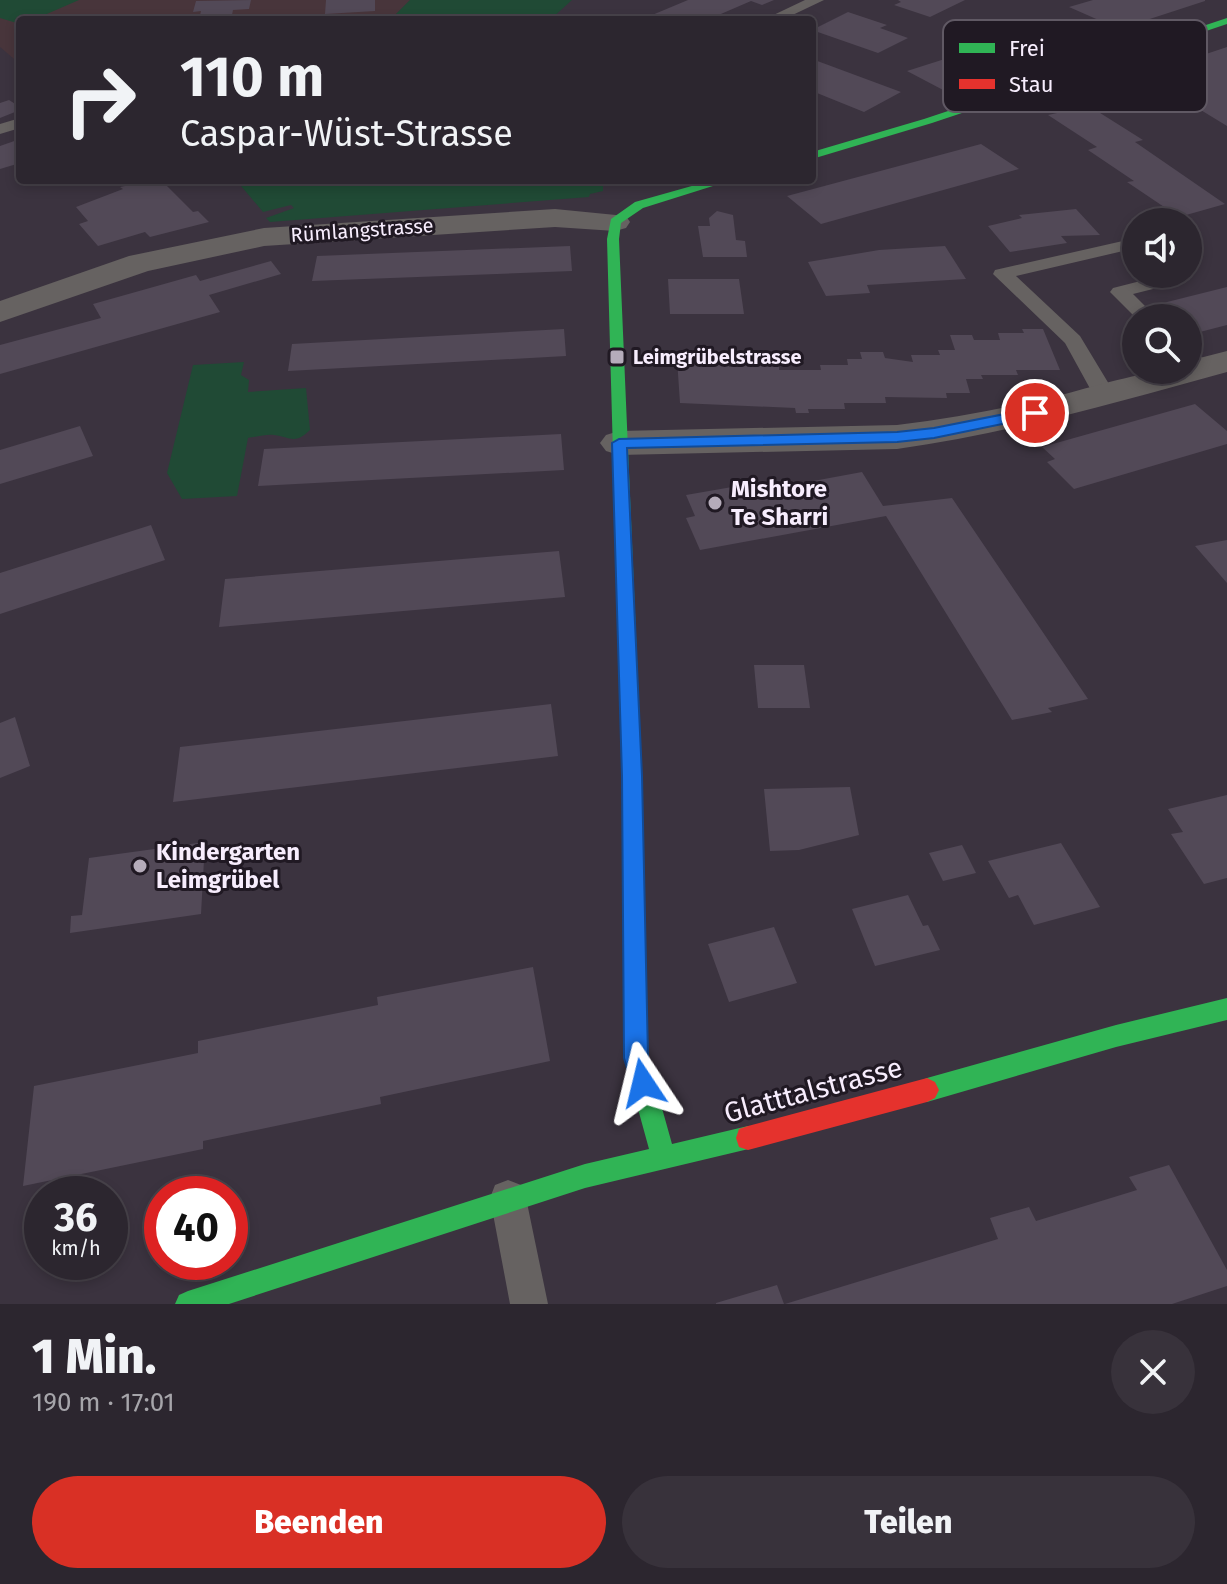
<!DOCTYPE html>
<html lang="de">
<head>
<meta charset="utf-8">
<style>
	body { margin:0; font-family:"Fira Sans",sans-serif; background:#38323b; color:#f1f3f6; height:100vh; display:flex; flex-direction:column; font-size:30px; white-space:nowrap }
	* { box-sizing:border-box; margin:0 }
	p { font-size:26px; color:#a6a5aa }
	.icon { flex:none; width:44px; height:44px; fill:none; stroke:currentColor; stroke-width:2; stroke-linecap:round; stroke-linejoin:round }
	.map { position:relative; height:1304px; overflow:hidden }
	.drawer { display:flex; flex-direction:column; background:#2c262f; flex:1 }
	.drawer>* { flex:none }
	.guide { position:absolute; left:16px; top:16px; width:800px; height:168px; border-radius:8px; box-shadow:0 4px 12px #0003,0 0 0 2px #48434b; background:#2c262f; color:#f1f3f6; overflow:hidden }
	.tools { position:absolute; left:1122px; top:208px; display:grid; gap:16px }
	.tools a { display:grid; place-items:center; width:80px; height:80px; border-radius:50%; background:#2c262f; box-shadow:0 4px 12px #0003,0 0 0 2px #48434b; font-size:40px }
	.speed { position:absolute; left:24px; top:1176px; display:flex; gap:16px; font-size:40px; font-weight:700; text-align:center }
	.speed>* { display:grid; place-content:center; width:104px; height:104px; border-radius:50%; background:#2c262f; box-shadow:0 4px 12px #0003,0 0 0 2px #48434b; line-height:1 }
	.speed small { font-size:20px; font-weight:400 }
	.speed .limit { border:12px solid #d22; background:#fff; color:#111 }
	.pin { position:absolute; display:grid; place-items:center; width:68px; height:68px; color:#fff; margin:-34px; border:4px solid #fff; border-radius:50%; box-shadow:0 2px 8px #0007 }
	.me { position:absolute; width:88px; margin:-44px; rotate:350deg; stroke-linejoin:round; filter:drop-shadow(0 0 6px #0008) }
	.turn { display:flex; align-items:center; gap:28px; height:168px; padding:0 32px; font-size:36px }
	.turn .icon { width:104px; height:104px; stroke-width:2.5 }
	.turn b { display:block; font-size:56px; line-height:68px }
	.round { display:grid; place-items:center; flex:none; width:84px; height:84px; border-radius:42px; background:#38323b }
	.overview { display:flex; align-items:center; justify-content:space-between; height:136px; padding:0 32px }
	h1 { font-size:48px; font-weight:800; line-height:60px }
	.primary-button { display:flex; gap:16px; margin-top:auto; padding:16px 32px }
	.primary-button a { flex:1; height:92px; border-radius:48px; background:#d93025; color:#fff; font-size:32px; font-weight:800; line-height:92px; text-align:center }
	.primary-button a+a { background:#38323b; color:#f1f3f6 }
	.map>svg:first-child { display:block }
	.education { fill:#48353b }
	.green { fill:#204a35 }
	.building { fill:#524957 }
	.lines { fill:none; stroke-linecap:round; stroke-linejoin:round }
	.lane { fill:#666261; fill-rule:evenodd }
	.street { fill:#666261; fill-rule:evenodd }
	.fast { fill:#30b455; fill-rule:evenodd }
	.jam { fill:#e5322d; fill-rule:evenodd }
	.route { fill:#1a73e8; stroke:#114b97; stroke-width:2 }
	.poi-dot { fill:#b5acba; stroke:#201923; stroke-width:3 }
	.labels { text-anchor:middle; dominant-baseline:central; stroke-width:6; stroke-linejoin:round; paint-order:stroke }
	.far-street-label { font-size:20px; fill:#f7edfd; stroke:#201923 }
	.far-poi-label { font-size:20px; font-weight:bold; fill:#f7edfd; stroke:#201923; text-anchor:start }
	.poi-label { font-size:24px; font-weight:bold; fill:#f7edfd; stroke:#201923; text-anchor:start }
	.near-street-label { font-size:28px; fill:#f7edfd; stroke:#201923 }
	.key { fill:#201923; stroke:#605964; stroke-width:2 }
	.key-label { font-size:22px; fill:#f7edfd }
</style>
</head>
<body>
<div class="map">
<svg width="1227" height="1304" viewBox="0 0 1227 1304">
	<rect width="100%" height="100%" fill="#3b333f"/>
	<path class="education" d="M0,0H410L394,16L362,20H20V64L0,47Z"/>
	<path class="green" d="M0,0H79L33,20H20V24L0,18Z
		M410,0H572L550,20H362L394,16Z
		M236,180H603V191L590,194L589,197L270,222L266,218L294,208L291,205L263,212Z
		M244,362L241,375L249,380L248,392L306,388L310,430C295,445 290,437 274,435C267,434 255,437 248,438L237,496L182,499L167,473L193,365Z"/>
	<path class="building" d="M251,0L249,9L233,10L231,20H199L201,11L193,12L196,1Z
		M326,0H375V11L325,14Z
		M688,0H774L762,5L751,1L707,20L645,18Z
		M898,0H965L930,17L894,5L901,2Z
		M1093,0H1205V1L1119,29L1069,7Z
		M848,12L887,25L880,28L908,38L878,53L812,30Z
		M1227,47V126L1145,76L1209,53Z
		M951,57L989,77L945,91L907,71Z
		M812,59L901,92L864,112L812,91Z
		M9,100L20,107V110L0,118V103Z
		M1089,106L1143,140L1135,142L1225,204L1179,217L1127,182L1134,181L1088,150L1097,147L1048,115Z
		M20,139V163L0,169V146Z
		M981,144L1019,169L821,224L787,196Z
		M154,180H161L193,212L198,211L209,222L150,237L145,232L98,246L79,224L88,221L76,207L123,189L120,187Z
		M1076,209L1100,235L1061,236L1067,243L1010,252L988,226L1022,218L1019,215Z
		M717,211L733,215L736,240L745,241L747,257H703L698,226H710L709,218Z
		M570,246L572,271L312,281L317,256Z
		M945,246L966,279L867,285L870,293L826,296L808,262L879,250Z
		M271,261L281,274L209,295L220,312L0,374V345L101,318L93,304L196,275L200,281Z
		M668,279H739L744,314H670Z
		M1227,287V325L1196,333L1188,327V318H1176L1159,304Z
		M564,329L566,356L288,371L292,344Z
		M1022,329H1043L1060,370H1016L1018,375H981L983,379H966L970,393H946L947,398L885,397L886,403H844L845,409H808L809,413H796L795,408L680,403L677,359H700V364H713V359H728L729,367H740L739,359H764V364H779V370H821L820,365H848L847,359H862L860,352H883L885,358L913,362L911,355H940L938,350H955L950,335H972L974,340H1000L998,333H1024Z
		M1195,404L1227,431V444L1074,489L1047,462L1055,459L1042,447Z
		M80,426L93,456L0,484V450Z
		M561,434L564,470L258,486L264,449Z
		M862,472L883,506L952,498L1088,699L1048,708L1052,712L1012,720L886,516L700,550L686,518L695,516L686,495L755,483L759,491Z
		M151,525L165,560L0,614V573Z
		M1227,540V583L1195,546Z
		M559,551L565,597L219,627L225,579Z
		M754,665H804L810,708H758Z
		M551,704L558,756L173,802L180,747Z
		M15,717L30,766L0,778V723Z
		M850,787L859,835L799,850L770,851L764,789Z
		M1227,795V878L1204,884L1171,834L1183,832L1168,809Z
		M205,842L201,914L70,933L71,916L82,915L89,858Z
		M1061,843L1100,907L1034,925L1018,895L1009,898L988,861Z
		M962,845L976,873L943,881L929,853Z
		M908,895L923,926L928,925L940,950L875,966L852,909Z
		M774,927L797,983L729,1002L708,944Z
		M533,967L550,1061L380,1097L381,1104L203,1141V1149L23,1186L34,1086L198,1053V1041L378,1005L377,997Z
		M1169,1165L1227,1270V1286L1172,1304H785L998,1239L990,1218L1029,1207L1036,1221L1137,1190L1129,1177Z
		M777,1285L784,1304H716V1303Z"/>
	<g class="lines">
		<path class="lane" d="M805,0H824L782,20H763Z
			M20,118V128L0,134V124Z
			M1136,238V248L1016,276L1080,336L1115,394L1104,400L1093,394L1065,343L993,274L995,270Z
			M1189,272L1191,276L1189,280L1133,294L1157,318H1136L1110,292L1113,288L1168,274Z
			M1188,350C1198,352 1206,360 1211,368L1208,372H1194L1188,367Z
			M508,1180L521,1185L526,1198L548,1304H510L490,1198L495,1185Z"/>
		<path class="street" d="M555,209L626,216L630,222L626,228L615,231L555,227L264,246L148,271L0,322V301L129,256L264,228Z
			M1227,351V372C1118,402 1010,433 897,449L619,455L606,451L600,443L606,435L619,431L897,425C952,418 1007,408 1061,395C1104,384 1144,370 1188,370V361Z"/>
		<path class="fast" d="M1227,18V24L932,123L812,159V152L924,119Z
			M713,180H732L643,208L621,223L619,239L642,776L648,1058L672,1144L748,1126L757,1129L760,1138L757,1147L585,1188L229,1304H175L179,1295L188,1291L585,1164L649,1149L624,1058L622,776L607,239L611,219L635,202Z
			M1227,998V1020L1116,1047L927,1102L919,1098L915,1090L919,1082L927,1078L1116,1025Z"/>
		<path class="jam" d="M927,1078L935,1082L939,1090L935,1098L927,1102L748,1150L739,1147L736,1138L739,1129L748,1126Z"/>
	</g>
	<path class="route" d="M1035,408L1041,409V416L934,438L897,442L627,448L642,776L648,1058L655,1083L651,1091L643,1095L634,1091L624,1058L622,776L612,443L619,439L897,432L934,428Z"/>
	<g class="poi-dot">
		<rect x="609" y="349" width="16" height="16" rx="4"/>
		<circle cx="715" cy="503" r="8"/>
		<circle cx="140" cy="866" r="8"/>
	</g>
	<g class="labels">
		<g class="far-street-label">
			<text transform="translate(362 230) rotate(-4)">Rümlangstrasse</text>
		</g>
		<g class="far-poi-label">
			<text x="633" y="357">Leimgrübelstrasse</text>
		</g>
		<g class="poi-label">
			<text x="731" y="489">Mishtore<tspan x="731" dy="28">Te Sharri</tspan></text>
			<text x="156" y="852">Kindergarten<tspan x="156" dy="28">Leimgrübel</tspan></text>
		</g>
		<g class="near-street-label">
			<text transform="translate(813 1090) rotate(-15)">Glatttalstrasse</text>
		</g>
	</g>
	<rect x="943" y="20" width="264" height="92" rx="12" class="key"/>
	<rect x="959" y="43" width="36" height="10" fill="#30b455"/>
	<rect x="959" y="79" width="36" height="10" fill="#e5322d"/>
	<g class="key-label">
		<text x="1009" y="56">Frei</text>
		<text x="1009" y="92">Stau</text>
	</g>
</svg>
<div class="tools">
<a><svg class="icon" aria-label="sound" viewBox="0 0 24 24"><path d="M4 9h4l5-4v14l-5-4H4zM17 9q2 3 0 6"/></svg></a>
<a><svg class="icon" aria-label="search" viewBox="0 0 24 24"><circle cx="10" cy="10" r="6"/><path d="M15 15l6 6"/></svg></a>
</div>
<div class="speed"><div>36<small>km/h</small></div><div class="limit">40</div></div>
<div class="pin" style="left:1035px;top:413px;background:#d93025"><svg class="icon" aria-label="arrive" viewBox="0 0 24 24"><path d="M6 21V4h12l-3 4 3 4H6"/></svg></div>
<svg class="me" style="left:643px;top:1083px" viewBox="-20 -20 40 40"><path d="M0-17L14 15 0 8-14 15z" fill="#1a73e8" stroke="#fff" stroke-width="4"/></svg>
<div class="guide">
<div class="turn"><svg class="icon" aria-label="right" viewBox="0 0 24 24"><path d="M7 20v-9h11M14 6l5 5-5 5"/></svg><div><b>110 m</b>Caspar-Wüst-Strasse</div></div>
</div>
</div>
<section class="drawer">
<div class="overview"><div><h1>1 Min.</h1><p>190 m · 17:01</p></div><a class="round"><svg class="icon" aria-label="close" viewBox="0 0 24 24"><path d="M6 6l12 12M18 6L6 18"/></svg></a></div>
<div class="primary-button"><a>Beenden</a><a>Teilen</a></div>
</section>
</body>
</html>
